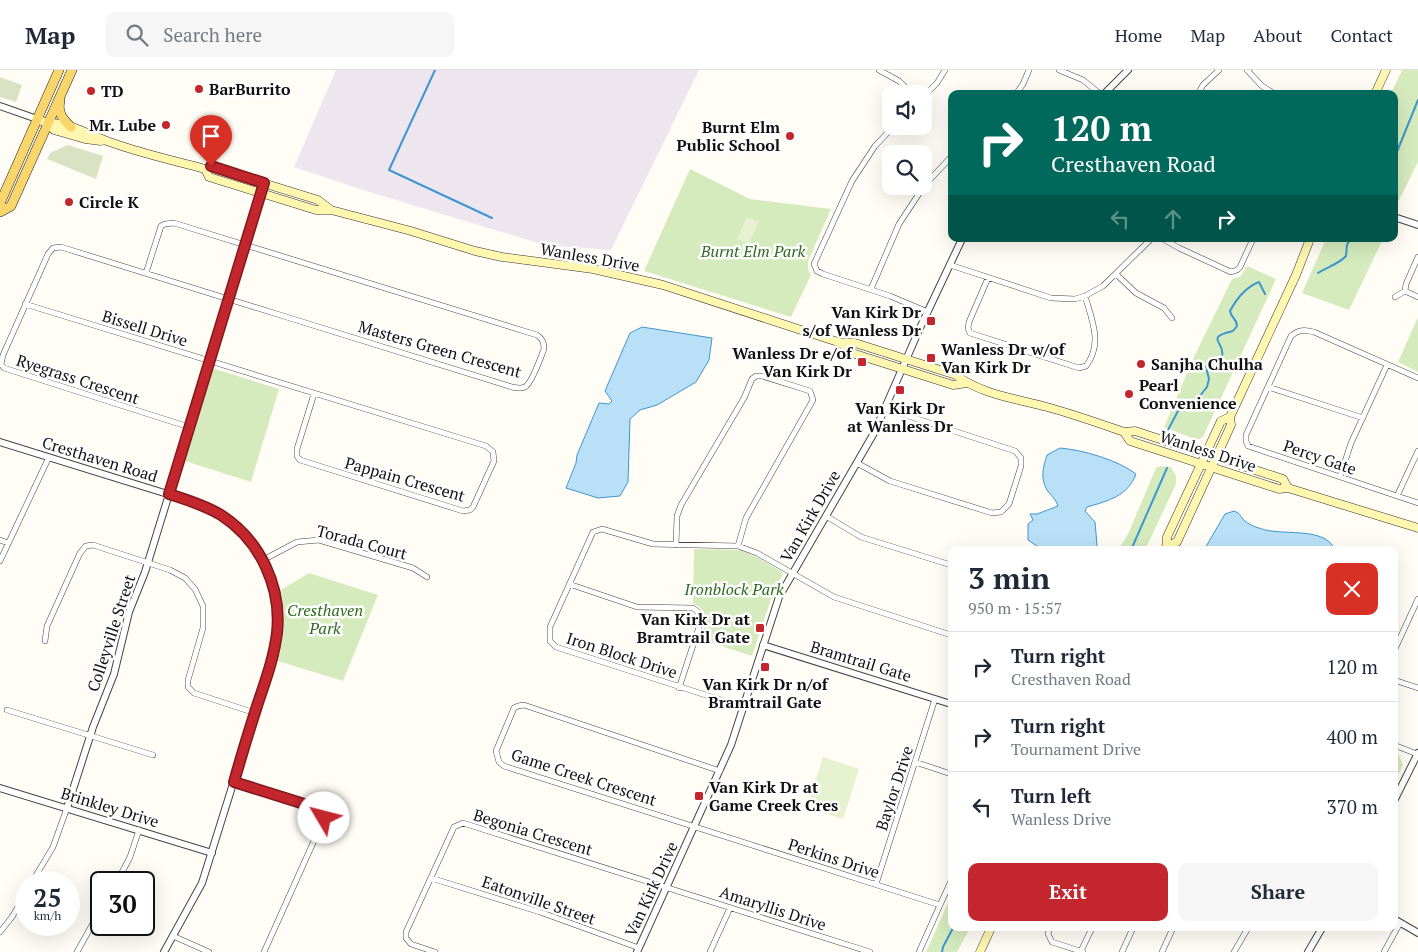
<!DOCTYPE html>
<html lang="en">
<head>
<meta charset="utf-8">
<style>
	body { margin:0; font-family:"PT Serif",serif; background:#f6f6f7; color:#1f2937; height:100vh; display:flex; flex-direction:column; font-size:19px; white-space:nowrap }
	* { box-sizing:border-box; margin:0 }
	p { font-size:16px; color:#747a83 }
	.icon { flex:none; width:28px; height:28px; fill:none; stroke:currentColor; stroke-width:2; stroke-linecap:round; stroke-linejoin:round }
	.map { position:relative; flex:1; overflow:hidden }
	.side { position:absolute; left:948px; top:476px; width:450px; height:385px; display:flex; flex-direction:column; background:#fff; border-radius:10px; box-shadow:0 5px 20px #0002 }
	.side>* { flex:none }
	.top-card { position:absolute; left:948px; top:20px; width:450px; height:152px; border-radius:10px; box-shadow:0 5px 20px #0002; background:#00695c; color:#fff; overflow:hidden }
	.tools { position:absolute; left:882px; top:15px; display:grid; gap:10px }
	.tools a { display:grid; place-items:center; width:50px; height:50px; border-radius:10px; background:#fff; box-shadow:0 5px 20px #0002; font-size:25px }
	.speed { position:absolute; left:15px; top:801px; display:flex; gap:10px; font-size:25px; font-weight:700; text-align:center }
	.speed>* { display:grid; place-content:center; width:65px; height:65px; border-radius:50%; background:#fff; box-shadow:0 5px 20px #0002; line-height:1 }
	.speed small { font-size:12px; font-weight:400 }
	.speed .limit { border:2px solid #111; border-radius:8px; background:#fff; color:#111 }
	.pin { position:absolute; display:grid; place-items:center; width:42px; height:42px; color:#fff; margin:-51px -21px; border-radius:50% 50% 50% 0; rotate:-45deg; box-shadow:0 0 5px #0007 }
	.pin .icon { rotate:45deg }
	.me { position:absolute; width:55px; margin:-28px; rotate:307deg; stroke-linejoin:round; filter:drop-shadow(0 0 4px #0008) }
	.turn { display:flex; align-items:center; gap:18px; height:105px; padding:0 20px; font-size:22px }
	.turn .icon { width:65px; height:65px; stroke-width:2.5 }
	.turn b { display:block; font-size:35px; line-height:42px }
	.lanes { display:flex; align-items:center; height:48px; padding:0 20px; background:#0003; justify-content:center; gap:25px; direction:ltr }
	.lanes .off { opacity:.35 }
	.round { display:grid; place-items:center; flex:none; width:52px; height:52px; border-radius:10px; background:#f6f6f7 }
	.overview { display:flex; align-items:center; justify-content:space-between; height:85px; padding:0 20px }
	h1 { font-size:30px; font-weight:700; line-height:38px }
	.primary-button { display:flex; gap:10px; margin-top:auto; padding:10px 20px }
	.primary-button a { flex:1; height:58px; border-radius:10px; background:#c4262e; color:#fff; font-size:20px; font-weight:700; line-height:58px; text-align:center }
	.primary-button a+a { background:#f6f6f7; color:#1f2937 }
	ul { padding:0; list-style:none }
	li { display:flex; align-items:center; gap:15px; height:70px; padding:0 20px; border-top:1px solid #e0e1e3 }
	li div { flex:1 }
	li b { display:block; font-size:19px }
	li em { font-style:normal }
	header { display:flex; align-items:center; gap:30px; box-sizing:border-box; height:70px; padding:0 25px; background:#fff; border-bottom:1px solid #e0e1e3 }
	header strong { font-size:24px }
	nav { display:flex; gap:28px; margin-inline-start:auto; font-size:18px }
	.search { width:350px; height:45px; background:#f6f6f7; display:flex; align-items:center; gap:12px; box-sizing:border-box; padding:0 18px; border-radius:10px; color:#747a83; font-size:19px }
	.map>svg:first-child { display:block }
	.industrial { fill:#eee6ef }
	.green { fill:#d5ebbd }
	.cemetery { fill:#d9e3c4 }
	.pitch { fill:#e6f2cf }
	.water { fill:#b9e0f7; stroke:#3f96cf }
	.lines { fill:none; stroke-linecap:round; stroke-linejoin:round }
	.stream { stroke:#3f96cf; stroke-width:2 }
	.minor-casing { stroke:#444; stroke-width:6 }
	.tertiary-casing { stroke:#444; stroke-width:8 }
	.secondary-casing { stroke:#333; stroke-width:9 }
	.primary-casing { stroke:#222; stroke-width:10 }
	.minor { stroke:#fff; stroke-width:5 }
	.tertiary { stroke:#fff; stroke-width:6 }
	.secondary { stroke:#fff6b0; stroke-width:8 }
	.primary { stroke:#f9d66b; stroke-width:9 }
	.route-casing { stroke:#7f191e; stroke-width:12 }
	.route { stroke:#c4262e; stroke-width:9 }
	.poi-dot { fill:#c4262e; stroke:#fff; stroke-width:2 }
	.labels { text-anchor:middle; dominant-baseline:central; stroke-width:5; stroke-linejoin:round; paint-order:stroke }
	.poi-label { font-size:16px; font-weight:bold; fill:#111; stroke:#fff; text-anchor:start }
	.park-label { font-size:16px; font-style:italic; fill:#2f6b1f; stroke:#fff }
	.street-label { font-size:16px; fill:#111; stroke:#fff }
</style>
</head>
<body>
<header>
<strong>Map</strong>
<div class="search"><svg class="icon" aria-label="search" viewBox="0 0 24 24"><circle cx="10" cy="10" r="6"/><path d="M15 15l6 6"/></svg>Search here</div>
<nav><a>Home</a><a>Map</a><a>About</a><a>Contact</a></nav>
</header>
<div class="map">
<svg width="1418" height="882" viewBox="0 0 1418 882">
	<rect width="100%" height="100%" fill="#fffdf5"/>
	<path class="industrial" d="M336,0H699L611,180L545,175L366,121L294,97Z"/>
	<path class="green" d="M1402,0H1418V92L1397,134L1394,133V24H1391Z
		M690,99L750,129L831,139L808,191V199L811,205L791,247L644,201Z
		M1326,169H1383L1349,240L1302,223Z
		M1247,196L1276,209L1203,367L1197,370L1164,357L1194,287L1232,209L1241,206Z
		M1418,247V302L1398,292Z
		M215,299L279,319L251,412L185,391L213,300Z
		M1161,396L1171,397L1176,406V414L1145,480H1118L1128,464L1156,398Z
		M694,479L741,480L757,487L782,502L783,504L771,529L752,586L700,569C704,556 711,539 693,534Z
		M309,503L378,525L343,611L278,591C285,566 285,545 281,520Z
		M1394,683L1399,685L1403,695L1394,713Z
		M951,826V858H970L957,882H926Z"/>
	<path class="cemetery" d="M0,7L22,15L16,32L0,27Z
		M68,75L103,86L96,109L47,89L50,83Z"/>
	<path class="pitch" d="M747,147L759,152L749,174L737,169Z
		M823,687L859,699L843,749L807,738Z"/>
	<path class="water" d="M642,257L712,268L709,290L696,312L657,335L640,340L630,349L628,412L620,426L598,428L566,418L576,393L577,385L599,333L609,334L612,331L605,321L630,263Z
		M1060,378C1083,380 1118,390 1136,404C1128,426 1108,431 1087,437L1085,441L1095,452L1097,475L1096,480H1043L1028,470V454L1033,450L1030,444H1037L1058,436C1055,428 1051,426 1047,420C1040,408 1043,397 1047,385Z
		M1234,441C1242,444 1239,446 1245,451C1248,454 1255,457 1259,458C1280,467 1325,455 1335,480H1204L1225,444Z"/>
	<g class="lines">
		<path class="stream" d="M435,0L389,100L492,148
			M1394,89L1418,30
			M1318,203C1327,197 1339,194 1346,186L1347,175L1350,169
			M1168,360L1178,341L1199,327L1207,317L1209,309L1206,297C1211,292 1219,293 1222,286C1226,272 1203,268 1233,261L1237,256C1237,249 1231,248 1230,241C1237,228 1246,217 1259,212L1265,224
			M1131,480L1167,398
			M942,882L943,877L953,858"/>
		<g class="minor-casing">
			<path id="minor" d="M879,0L899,11L912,24
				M1059,0L1083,10L1100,24
				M1247,0L1262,16L1275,24
				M1016,24L1023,14L1029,0
				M1198,24L1203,15L1219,0
				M924,26L937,13L945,0
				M894,56L875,76L852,111L814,194L817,201L823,204L890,226L928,242
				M924,116L951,87
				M1163,169L1179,178L1231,202L1237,200L1240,197L1253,169
				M1418,187L1406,214L1405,221L1418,227
				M950,195L1051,228L1075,229L1085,226L1103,216L1151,169
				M146,203L161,156L165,154L174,153L537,265C543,269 544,273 544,279C541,287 532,313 525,317C521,319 517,318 512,317C362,270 211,224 61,177L53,178L48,184L3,285L1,294L4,298L189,357
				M1116,204L1136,223L1164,238L1172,248
				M988,208L969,252L968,258L970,263L1079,298L1086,296C1103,274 1092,250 1085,226
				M871,219L899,154L924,116
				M1395,227L1405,221
				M25,234L486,376L493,382L494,391L473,437L470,440L463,441L300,390L297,386V379L314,324
				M1418,308L1314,262C1304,259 1298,260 1291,266L1246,365V371L1248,376L1397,426L1418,381
				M1268,317L1363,348
				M857,393L890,411L992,443L1001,442L1009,434L1021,396V388L1015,381L884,338
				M1340,407L1351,373L1387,295
				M1397,426L1418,433
				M826,446L861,467L951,495
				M0,470L8,473
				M676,475L677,446L681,435L744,328L752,309L756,306H762L810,321L813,330L746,448L738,476
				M263,490L297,472L319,470L413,498L427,507
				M0,491L49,387
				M569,514L637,537L693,538L698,542L700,554L679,618
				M45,571L47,556L80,483L86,476L93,475L170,500L185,508L195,519L203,536V558L188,610V617L194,623L255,643
				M1394,581L1418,529
				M1394,610L1418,618
				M743,637L556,577L550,571V557L593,462L602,459L653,474L738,476L757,483L834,527L951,565
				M7,640L153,685
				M1394,675L1417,684
				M915,692L951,704
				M720,701L524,635L518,636L514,638L496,681L499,692L504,696L940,835L951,811
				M234,712L317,738L324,744L322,753L264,882
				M431,808L540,842L639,878
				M32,812L53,777L67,738
				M117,812L130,787L139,760
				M876,814L935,629
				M1050,858L1048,864L1052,872L1083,882
				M0,862L12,847L26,823
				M173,866L209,882
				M1081,881L1092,858
				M77,882L101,839
				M435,882L411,874L406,868V862L454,757L463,753L870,882
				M710,882L730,838
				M919,882L940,835
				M1122,882L1133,858
				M1162,882L1173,858
				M1234,882L1248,858
				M1384,882L1400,853"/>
		</g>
		<g class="tertiary-casing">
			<path id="tertiary" d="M1104,24L1128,0
				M0,36L37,49
				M1394,147L1418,155
				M0,372L203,435C269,471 289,524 270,595L202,813L164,882
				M763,575L951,634
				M0,718L212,783
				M1394,731L1418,683
				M67,738L93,657L114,604L129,542L145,502L265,113
				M1394,849L1418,863
				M637,882L731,675L779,527L874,363L919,260L962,169
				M1308,882L1322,858"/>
		</g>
		<g class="secondary-casing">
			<path id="secondary" d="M1375,24L1386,0
				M37,49L47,53L54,60L85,69L101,71
				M47,53C69,52 87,64 107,71C139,83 172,90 205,99L211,97L318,130L331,140
				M205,99L209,107L316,140H331L411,161L475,181L502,187L593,199L663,215L841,273H855L956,305C980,324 1017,329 1047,337C1073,344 1098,353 1124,362L1135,361L1283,409L1288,418
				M841,273L852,283L953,315L967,313
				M1124,362L1130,371L1279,419L1288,418L1418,458
				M1167,476L1177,472L1231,355L1230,347L1296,205L1310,169
				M1166,479L1167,467L1221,351L1230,347
				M980,882L991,858"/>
		</g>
		<g class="primary-casing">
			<path id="primary" d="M60,31C57,43 63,49 71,57
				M0,137L1,131L59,0
				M0,142L11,136L72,0"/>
		</g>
		<use href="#minor" class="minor"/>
		<use href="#tertiary" class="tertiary"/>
		<use href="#secondary" class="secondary"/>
		<use href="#primary" class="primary"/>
	</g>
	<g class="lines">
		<g class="route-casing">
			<path id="route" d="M211,96L264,113L169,424C187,430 205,435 221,445C260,470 282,517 277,563C274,588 265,612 257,636C249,661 241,687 234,712L317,738L324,744V748"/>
		</g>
		<use href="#route" class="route"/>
	</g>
	<g class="poi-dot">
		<circle cx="199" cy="19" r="5"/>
		<circle cx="91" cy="21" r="5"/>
		<circle cx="166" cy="55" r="5"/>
		<circle cx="790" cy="66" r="5"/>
		<circle cx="69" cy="132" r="5"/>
		<rect x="926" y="246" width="10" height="10" rx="2.5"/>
		<rect x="926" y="283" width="10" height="10" rx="2.5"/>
		<rect x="857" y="287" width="10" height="10" rx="2.5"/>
		<circle cx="1141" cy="294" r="5"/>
		<rect x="895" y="315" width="10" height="10" rx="2.5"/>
		<circle cx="1129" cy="324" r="5"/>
		<rect x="755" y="553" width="10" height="10" rx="2.5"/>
		<rect x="760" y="592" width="10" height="10" rx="2.5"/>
		<rect x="694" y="721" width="10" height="10" rx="2.5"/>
	</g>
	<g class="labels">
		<g class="poi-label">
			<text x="209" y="19">BarBurrito</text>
			<text x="101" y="21">TD</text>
			<text x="156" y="55" text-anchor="end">Mr. Lube</text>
			<text x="780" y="57" text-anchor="end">Burnt Elm<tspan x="780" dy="18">Public School</tspan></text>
			<text x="79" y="132">Circle K</text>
			<text x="921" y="242" text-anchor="end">Van Kirk Dr<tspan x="921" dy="18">s/of Wanless Dr</tspan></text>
			<text x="941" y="279">Wanless Dr w/of<tspan x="941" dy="18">Van Kirk Dr</tspan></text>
			<text x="852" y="283" text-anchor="end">Wanless Dr e/of<tspan x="852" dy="18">Van Kirk Dr</tspan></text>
			<text x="1151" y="294">Sanjha Chulha</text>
			<text x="1139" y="315">Pearl<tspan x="1139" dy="18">Convenience</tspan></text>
			<text x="900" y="338" text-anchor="middle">Van Kirk Dr<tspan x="900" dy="18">at Wanless Dr</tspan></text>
			<text x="750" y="549" text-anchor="end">Van Kirk Dr at<tspan x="750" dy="18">Bramtrail Gate</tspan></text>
			<text x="765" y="614" text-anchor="middle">Van Kirk Dr n/of<tspan x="765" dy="18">Bramtrail Gate</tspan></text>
			<text x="709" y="717">Van Kirk Dr at<tspan x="709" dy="18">Game Creek Cres</tspan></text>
		</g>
		<g class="park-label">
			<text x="753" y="181">Burnt Elm Park</text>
			<text x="734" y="519">Ironblock Park</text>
			<text x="325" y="540">Cresthaven<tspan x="325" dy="18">Park</tspan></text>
		</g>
		<g class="street-label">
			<text transform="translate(590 187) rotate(10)">Wanless Drive</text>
			<text transform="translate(145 258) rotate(17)">Bissell Drive</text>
			<text transform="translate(440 279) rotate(16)">Masters Green Crescent</text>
			<text transform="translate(78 309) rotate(18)">Ryegrass Crescent</text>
			<text transform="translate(1208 381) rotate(18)">Wanless Drive</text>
			<text transform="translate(1320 387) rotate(19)">Percy Gate</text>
			<text transform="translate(100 389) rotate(17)">Cresthaven Road</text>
			<text transform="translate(405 409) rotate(16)">Pappain Crescent</text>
			<text transform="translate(810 446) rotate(-60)">Van Kirk Drive</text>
			<text transform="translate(362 472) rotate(15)">Torada Court</text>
			<text transform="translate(111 563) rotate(-72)">Colleyville Street</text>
			<text transform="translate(622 585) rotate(18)">Iron Block Drive</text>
			<text transform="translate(861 591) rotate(17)">Bramtrail Gate</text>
			<text transform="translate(584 707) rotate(18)">Game Creek Crescent</text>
			<text transform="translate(894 718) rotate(-72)">Baylor Drive</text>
			<text transform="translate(110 737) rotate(17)">Brinkley Drive</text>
			<text transform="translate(533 762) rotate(17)">Begonia Crescent</text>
			<text transform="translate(834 788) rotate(18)">Perkins Drive</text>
			<text transform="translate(651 819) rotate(-65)">Van Kirk Drive</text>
			<text transform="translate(539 830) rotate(19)">Eatonville Street</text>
			<text transform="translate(773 838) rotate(18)">Amaryllis Drive</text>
		</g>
	</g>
</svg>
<div class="tools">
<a><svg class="icon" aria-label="sound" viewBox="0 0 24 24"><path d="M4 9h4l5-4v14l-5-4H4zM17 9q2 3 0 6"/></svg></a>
<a><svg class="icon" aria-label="search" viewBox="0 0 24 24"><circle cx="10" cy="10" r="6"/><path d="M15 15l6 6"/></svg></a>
</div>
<div class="speed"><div>25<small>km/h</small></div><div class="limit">30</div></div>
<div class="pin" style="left:211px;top:96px;background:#d93025"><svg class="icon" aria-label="arrive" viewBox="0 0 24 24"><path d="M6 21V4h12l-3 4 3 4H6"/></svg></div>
<svg class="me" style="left:324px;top:748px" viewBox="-20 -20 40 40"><circle r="19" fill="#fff"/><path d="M0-13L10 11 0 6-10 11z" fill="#c4262e"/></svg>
<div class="top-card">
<div class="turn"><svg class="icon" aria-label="right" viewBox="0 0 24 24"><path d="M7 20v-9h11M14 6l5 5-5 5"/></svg><div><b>120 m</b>Cresthaven Road</div></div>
<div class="lanes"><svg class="icon off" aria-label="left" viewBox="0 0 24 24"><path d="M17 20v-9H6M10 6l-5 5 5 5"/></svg><svg class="icon off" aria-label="ahead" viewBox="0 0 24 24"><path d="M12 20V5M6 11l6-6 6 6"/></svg><svg class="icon" aria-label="right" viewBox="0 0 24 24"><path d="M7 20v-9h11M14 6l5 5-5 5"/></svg></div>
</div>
<section class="side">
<div class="overview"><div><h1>3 min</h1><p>950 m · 15:57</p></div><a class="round" style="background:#d93025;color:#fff"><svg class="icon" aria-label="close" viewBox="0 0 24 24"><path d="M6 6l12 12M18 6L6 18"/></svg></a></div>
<ul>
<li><svg class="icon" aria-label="right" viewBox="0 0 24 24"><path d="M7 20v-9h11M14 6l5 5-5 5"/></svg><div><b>Turn right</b><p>Cresthaven Road</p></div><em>120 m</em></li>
<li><svg class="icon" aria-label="right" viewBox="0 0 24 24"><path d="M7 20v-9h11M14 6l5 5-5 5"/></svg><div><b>Turn right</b><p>Tournament Drive</p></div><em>400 m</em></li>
<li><svg class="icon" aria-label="left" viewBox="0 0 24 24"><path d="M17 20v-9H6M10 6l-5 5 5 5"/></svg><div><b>Turn left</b><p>Wanless Drive</p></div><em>370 m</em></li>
</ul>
<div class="primary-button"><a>Exit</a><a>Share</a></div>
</section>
</div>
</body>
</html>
